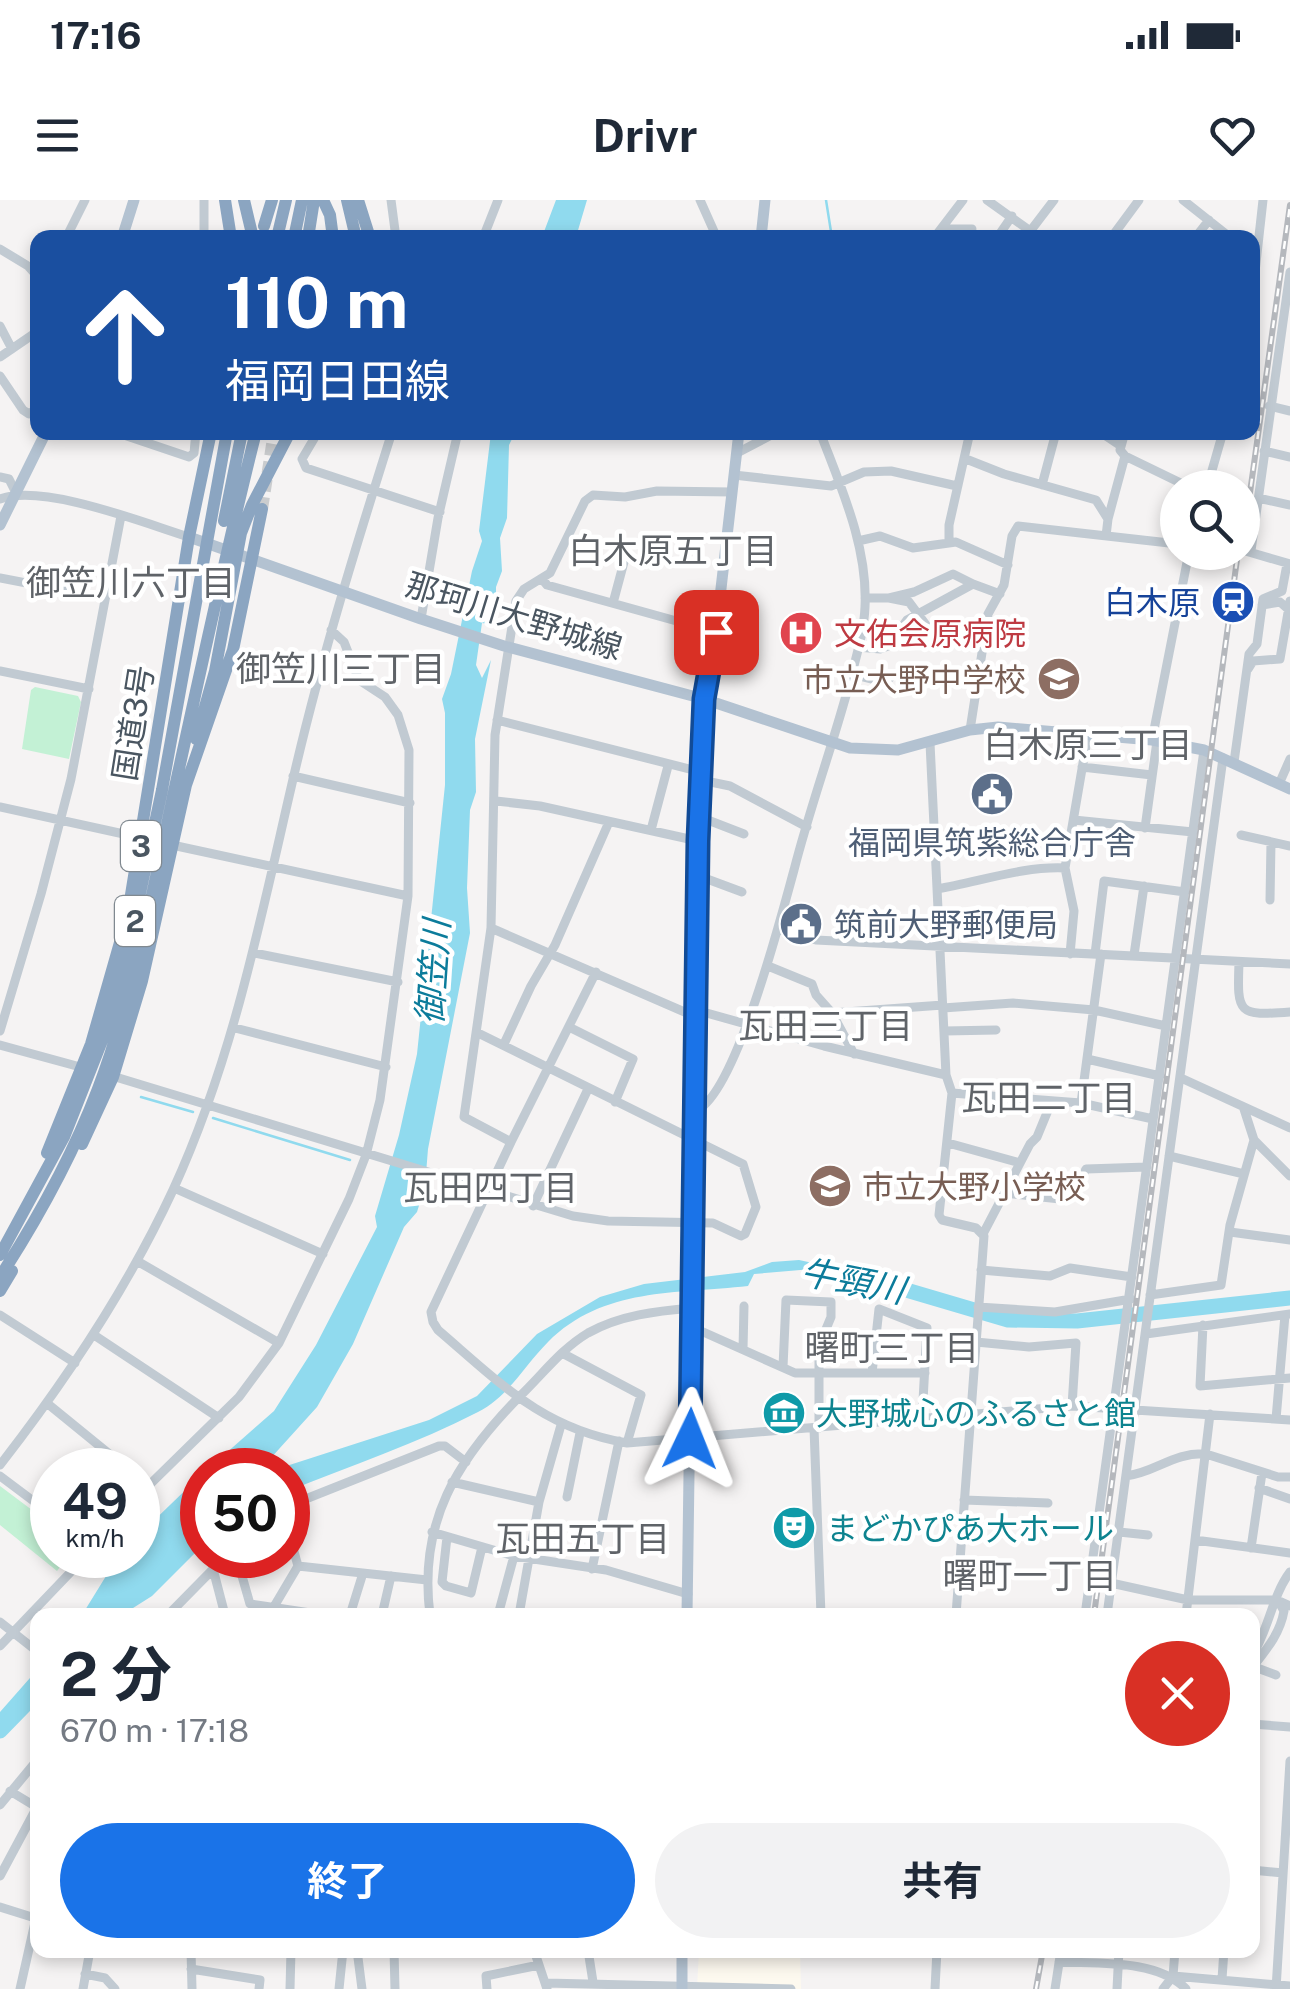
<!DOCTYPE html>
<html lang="ja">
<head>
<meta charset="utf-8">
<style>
	body { margin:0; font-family:"Public Sans","Noto Sans JP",sans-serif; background:#f2f2f3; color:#1f2937; height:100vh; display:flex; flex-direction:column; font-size:38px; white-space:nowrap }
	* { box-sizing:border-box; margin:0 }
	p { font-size:32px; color:#747a83 }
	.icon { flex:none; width:55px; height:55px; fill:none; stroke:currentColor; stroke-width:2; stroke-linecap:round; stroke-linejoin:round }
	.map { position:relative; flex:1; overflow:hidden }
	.sheet { position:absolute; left:30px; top:1408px; width:1230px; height:350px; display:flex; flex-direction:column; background:#fff; border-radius:20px; box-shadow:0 5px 15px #0003 }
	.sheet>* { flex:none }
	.guide { position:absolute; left:30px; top:30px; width:1230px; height:210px; border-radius:20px; box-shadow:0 5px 15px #0003; background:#1a4fa0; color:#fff; overflow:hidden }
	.fabs { position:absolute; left:1160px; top:270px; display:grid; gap:20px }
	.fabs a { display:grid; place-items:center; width:100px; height:100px; border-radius:50%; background:#fff; box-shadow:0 5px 15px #0003; font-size:50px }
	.speed { position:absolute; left:30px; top:1248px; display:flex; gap:20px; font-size:50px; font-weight:700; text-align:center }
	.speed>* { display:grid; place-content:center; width:130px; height:130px; border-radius:50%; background:#fff; box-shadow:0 5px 15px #0003; line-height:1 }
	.speed small { font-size:25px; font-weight:400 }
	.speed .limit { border:15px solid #d22; background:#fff; color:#111 }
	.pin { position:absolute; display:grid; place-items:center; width:85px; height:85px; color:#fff; margin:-42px; border-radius:20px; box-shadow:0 5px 15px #0006 }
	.me { position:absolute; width:110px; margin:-55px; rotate:2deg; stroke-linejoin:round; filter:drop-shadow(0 0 8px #0008) }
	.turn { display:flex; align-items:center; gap:35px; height:210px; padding:0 30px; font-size:45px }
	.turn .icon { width:130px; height:130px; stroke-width:2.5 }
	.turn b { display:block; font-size:70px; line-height:85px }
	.round { display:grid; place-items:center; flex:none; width:105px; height:105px; border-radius:52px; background:#f2f2f3 }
	.summary { display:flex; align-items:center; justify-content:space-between; height:170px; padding:0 30px }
	h1 { font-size:60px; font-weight:700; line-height:75px }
	.action { display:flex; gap:20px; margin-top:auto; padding:20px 30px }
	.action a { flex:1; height:115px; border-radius:60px; background:#1a73e8; color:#fff; font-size:40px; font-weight:700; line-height:115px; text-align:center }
	.action a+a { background:#f2f2f3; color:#1f2937 }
	.status { display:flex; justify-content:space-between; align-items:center; height:70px; padding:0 50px; background:#fff; direction:ltr }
	.status svg { height:28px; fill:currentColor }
	header { display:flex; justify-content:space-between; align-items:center; height:130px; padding:0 30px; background:#fff; font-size:45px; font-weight:700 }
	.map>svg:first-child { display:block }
	.commercial { fill:#fdf9ef }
	.green { fill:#c3f1d5 }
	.water { fill:#90daee }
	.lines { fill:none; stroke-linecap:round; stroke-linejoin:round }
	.stream { stroke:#90daee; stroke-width:2.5 }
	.river { stroke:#90daee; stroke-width:15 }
	.highway-tunnel { stroke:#caccce; stroke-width:12; stroke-dasharray:12 6; stroke-linecap:butt }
	.minor { stroke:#c1cad2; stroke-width:9 }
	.major { stroke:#b3c2d1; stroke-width:11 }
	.highway { stroke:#8ba5c1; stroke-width:12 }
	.rail-casing { stroke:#b5b8bd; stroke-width:6 }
	.rail { stroke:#fff; stroke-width:2.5; stroke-dasharray:8; stroke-linecap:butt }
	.route-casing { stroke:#114b97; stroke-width:25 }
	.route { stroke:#1a73e8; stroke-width:18 }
	.labels { text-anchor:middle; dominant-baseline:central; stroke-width:9; stroke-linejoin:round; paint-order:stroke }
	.shield { fill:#fff; stroke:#808990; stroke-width:2.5 }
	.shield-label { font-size:30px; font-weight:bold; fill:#4a5661 }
	.transit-label { font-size:32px; fill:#164399; stroke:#fff; text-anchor:end }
	.street-label { font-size:32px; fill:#4a5661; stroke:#fff }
	.health-label { font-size:32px; fill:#be3a42; stroke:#fff; text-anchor:start }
	.education-label { font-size:32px; fill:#785e54; stroke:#fff; text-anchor:end }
	.service-label { font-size:32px; fill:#4e5e75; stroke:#fff }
	.culture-label { font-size:32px; fill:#0d838f; stroke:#fff; text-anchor:start }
	.neighbourhood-label { font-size:35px; fill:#5f6368; stroke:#fff }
	.water-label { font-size:35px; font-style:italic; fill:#0c7c9b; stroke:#fff }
</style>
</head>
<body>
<div class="status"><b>17:16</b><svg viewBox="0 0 49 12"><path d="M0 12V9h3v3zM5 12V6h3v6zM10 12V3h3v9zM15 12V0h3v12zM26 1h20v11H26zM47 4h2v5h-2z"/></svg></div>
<header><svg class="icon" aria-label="menu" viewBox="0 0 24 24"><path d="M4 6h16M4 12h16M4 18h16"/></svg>Drivr<svg class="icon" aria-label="heart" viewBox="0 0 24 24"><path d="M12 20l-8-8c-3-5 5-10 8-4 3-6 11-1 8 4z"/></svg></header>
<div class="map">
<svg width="1290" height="1789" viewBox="0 0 1290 1789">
	<rect width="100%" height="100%" fill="#f5f3f3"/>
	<path class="commercial" d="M699,1750H800L801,1789H697Z"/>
	<path class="green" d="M35,487L78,496L81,502L69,559L22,549L31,490Z
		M0,1286L52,1325V1355H69L57,1371L0,1325Z"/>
	<path class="water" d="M556,0H587L576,37H542Z
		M491,233H515L509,245L507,318L500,338L502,371L496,387V425L482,423L476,465L482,478L491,460L475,539L476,592L470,610L467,688L470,733L428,949L425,986L417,1012L404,1027L353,1144L317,1207L260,1270H207L274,1211L316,1145L377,1027L375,1016L399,935L417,854L445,585V513L442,499L451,474L472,371L482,341L479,331Z
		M799,1060L855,1072L873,1080L819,1074L812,1069L754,1074L748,1086C676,1094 603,1087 548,1142C524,1166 509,1196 478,1212C418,1243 350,1266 288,1291V1270H274L429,1220L477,1196L537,1134L600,1097L644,1084L745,1072L772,1062Z
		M202,1274V1346L152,1396L122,1415H82L119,1355H138V1336Z
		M37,1470V1490L0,1536V1512Z"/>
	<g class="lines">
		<path class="stream" d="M826,0L832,38
			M141,897L193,912
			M213,918L350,960"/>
		<path class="river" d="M852,1074L1008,1120L1077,1121L1290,1098
			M0,1531L38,1492"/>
		<path class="highway-tunnel" d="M262,309L274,232"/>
		<path class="minor" d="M204,0V38
			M391,0L396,38
			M700,0L717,38
			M987,0L1040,38
			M1183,0L1231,38
			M941,29H972
			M1001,32L1012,16
			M632,36L658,38
			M66,38L85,0
			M483,38L498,0
			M934,38L963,0
			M1025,38L1054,0
			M1111,38L1139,0
			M1195,38L1209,20
			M0,49L28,66L38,77
			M1252,99L1263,0
			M0,126L12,149
			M0,157L38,131
			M0,176L23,210L29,214L38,208
			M1269,206L1290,211
			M115,232L189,257L194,253L196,232
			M318,232L302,259L306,268L440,312
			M1100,232L1121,246
			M1125,232L1120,250L1125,256L1191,288
			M1264,251L1290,257
			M737,253L777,232
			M966,259L1004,274L1096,300L1108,319L1106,336
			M734,275L831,286L864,272L891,271L957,286
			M0,277L9,279L16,293
			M1042,285L1055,236
			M1207,288L1223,232
			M1258,298L1290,305
			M0,299C43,283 144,323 189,337
			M1108,319L1125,256
			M858,341L880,336L913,348L956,342L1008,365
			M949,342V325L970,232
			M1242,350L1290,364
			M1251,351L1290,72
			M0,378L104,398
			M542,379L547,385L716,432
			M865,398H889L909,402L935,437
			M889,398L914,392L953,374L973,384
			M613,403L624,362
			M1262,405L1280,402L1289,410
			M421,419L438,318L458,232
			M858,447L880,449L888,446L907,420L973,384L1000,394
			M1248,469L1253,461L1280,459L1290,401
			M0,471L89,489
			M851,474L871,479L890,478
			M497,520L701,572
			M970,530L988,414L1004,385L1012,336L1018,326L1178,344
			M1152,540L1189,352
			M930,543L946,875L952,893L939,1015L942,1020L976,1028L984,1036L956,1415
			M1234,562L1249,454L1257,444L1263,399L1282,391L1287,364
			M1082,567L1152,575
			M293,576L410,603
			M701,580L730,586L807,627
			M1279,584L1290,559
			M496,601L540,606L698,641
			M0,607L142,638
			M700,617L744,634
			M1074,620L1193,632
			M1145,628L1157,541
			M651,630L668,566
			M1241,635L1290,646
			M172,645L408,696
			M699,676L742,692
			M937,689C979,682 1023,666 1065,668
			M1270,700L1271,642
			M491,728L696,817
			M779,729L816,740L1290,764
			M254,753L398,782
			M1070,754L1074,711L1065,668L1088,534
			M1095,754L1104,681L1185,692
			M1134,755L1144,686
			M1239,763C1237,814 1238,816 1290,812
			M768,766L812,784L816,795L832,813L943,805
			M596,772L511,942L431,1112L433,1122L438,1130C500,1183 543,1229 627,1243L1072,1206L1290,1220
			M943,808L1013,803L1094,810L1166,826
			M696,810L824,846L946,875
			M832,813L854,854
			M569,827L633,859L615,902
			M235,828L386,867
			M0,831L41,694L71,579L121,316
			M945,831L996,830
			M504,844L531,786L555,745L609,622
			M0,845L84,868
			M1087,859L1160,876
			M109,875L573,1016L608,1021L713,1023L741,1036L745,1034L756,1007L743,964L478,833
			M1181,878L1290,928
			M952,893L1081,903L1153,919
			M1081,903L1101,754
			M1244,909L1254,940L1290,976
			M695,911C735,898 782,713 794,670C810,607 833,545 850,481C856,457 864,432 865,407C868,346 841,288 820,232
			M511,942L464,917L491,728L495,535L516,401L524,389L550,373L585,301L593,295L625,297L657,291L732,292
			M948,943L1020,963
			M1169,956L1244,974
			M174,988L323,1054
			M1004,993L1060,999L1074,992L1086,969L1147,967
			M533,1006L588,889
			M1230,1032L1290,1040
			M983,1034L1030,944L1037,937L1051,903
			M137,1061L279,1143
			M981,1070L1050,1076L1070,1068L1132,1077
			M1150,1095L1221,1085L1230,1025L1254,940
			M978,1107L1055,1112L1131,1099
			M0,1115L75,1163
			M1203,1125L1200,1186L1290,1178
			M692,1127L795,1173H925
			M1146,1134L1290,1114
			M94,1135L219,1218
			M976,1142L1029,1147L1076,1143L1072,1206
			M743,1149L744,1106
			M562,1153L641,1195L627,1243
			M783,1167L786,1100L831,1102V1117L819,1146V1228
			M872,1173L879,1109L927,1128L922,1219
			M48,1204L129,1270
			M1276,1219L1285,1115
			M814,1228L821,1415
			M0,1265C67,1179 127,1089 173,990C234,857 261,716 294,575C321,459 356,346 392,232
			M0,1276L52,1315
			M1126,1276C1155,1273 1173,1252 1206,1254L1278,1277H1290
			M452,1282L539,1302
			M1259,1288L1290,1299
			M138,1296L239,1197L279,1143L349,999L366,955L380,900L408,696L409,550L398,515L385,497L359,480L344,442L331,430
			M567,1297L580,1233
			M964,1300L1048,1303
			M288,1306L439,1246H445L466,1262
			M432,1332L514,1356L606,1370L688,1394
			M1119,1332L1148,1335
			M447,1337L442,1382L446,1386L471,1393L482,1347
			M1195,1340L1290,1353
			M1251,1348L1262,1273
			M236,1355L250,1404L324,1415
			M298,1366L427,1380
			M213,1369L225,1415
			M592,1369L619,1241
			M1111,1383L1188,1400H1277L1290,1406
			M168,1415L227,1355
			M269,1415L298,1366L288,1330
			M350,1415L363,1373
			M382,1415L391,1376
			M430,1415C418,1322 457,1260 520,1196C542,1175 561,1149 588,1133C620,1115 657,1111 693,1108
			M498,1415L514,1356
			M519,1415L539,1302L561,1225
			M1085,1415L1204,550
			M1107,1415L1223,558
			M1186,1415L1210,1214
			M0,1422L38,1452
			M0,1446L87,1355
			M1252,1456C1269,1429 1272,1396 1290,1372
			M1252,1466L1276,1475
			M1252,1468C1266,1450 1280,1434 1284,1411L1279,1402
			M1252,1524L1290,1527
			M10,1591L38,1608
			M0,1605L38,1559
			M1252,1670L1283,1673
			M0,1676L37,1607
			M0,1707L35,1718
			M191,1750L192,1789
			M357,1750L362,1789
			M394,1750L395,1789
			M534,1750L547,1789
			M588,1750L593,1782
			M1059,1762C1098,1764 1157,1759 1186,1789
			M191,1769L260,1780L259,1789
			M85,1774L105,1778L115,1789
			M1173,1776L1175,1750
			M1222,1779L1224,1750
			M546,1783L791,1789
			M20,1789L38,1709
			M83,1789L90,1750
			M290,1789L291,1750
			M339,1789L343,1750
			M487,1789L486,1776L539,1765
			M935,1789L937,1750
			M1055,1789L1061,1750
			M1117,1789L1119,1750
			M1163,1789L1173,1776L1290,1786
			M1276,1789L1290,1561"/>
		<path class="major" d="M122,38L134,0
			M761,38L765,0
			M0,325L46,232
			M189,337L421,419L504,446L704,499L850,548L898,550L970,530L998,527L1152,540L1204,550L1290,589
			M687,1415L698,641L704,499L716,432L739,232
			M682,1789V1750"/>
		<path class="highway" d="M225,0L231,38
			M244,0L253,38
			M323,0L330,15L333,38
			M347,0L356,38
			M358,0L370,38
			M264,26L272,0
			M277,38L286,0
			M294,38L302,0
			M308,38L314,0
			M224,321L242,232
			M196,539L215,471L241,333L252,305L290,232
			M129,707L189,337L211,232
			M82,944L113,877L142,781L186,585L233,450L262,309
			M47,953L91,844L123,732
			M0,1055L64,937L107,828L126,759L162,590L227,232
			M0,1077C38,1018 73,955 98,889C135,791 153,689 175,587C201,469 226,350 256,232
			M0,1091L12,1071"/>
		<g class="rail-casing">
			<path id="rail" d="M1242,350L1290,5
				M1094,1415L1238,352
				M1036,1789L1043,1750"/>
		</g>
		<use href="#rail" class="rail"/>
	</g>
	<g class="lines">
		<g class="route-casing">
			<path id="route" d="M690,1239L698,641L704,499L716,432"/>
		</g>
		<use href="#route" class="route"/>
	</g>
	<defs>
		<g id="station-disc" transform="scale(2.25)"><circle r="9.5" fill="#1a4fb4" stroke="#fff"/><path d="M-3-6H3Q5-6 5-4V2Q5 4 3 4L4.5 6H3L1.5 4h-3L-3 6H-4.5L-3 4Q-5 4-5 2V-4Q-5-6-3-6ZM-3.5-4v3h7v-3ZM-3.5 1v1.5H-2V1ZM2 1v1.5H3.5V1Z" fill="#fff"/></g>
		<g id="hospital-disc" transform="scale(2.25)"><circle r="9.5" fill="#e0444e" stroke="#fff"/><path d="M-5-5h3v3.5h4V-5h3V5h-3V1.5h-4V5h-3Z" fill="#fff"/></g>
		<g id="school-disc" transform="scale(2.25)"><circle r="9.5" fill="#8d6e63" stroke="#fff"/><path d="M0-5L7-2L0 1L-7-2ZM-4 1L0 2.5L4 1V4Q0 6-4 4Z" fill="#fff"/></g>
		<g id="civic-disc" transform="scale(2.25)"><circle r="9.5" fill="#5c6f8a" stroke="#fff"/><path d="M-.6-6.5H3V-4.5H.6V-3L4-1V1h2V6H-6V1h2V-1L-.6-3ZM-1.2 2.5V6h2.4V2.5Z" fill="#fff"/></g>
		<g id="museum-disc" transform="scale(2.25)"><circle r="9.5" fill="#0f9aa8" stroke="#fff"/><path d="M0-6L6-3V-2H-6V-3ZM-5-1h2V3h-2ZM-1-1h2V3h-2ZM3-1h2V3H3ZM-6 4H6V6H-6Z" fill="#fff"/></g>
		<g id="theatre-disc" transform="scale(2.25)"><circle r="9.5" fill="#0f9aa8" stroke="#fff"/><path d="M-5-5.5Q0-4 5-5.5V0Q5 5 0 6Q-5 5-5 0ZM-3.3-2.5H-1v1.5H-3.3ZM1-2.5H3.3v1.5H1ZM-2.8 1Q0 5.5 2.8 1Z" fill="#fff"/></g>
	</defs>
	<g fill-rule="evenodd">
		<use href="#station-disc" x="1233" y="402"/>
		<use href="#hospital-disc" x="801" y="433"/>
		<use href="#school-disc" x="1059" y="479"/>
		<use href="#civic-disc" x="992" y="594"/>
		<use href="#civic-disc" x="801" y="724"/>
		<use href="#school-disc" x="830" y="986"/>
		<use href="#museum-disc" x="784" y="1213"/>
		<use href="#theatre-disc" x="794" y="1328"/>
	</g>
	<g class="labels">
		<g class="shield">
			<rect x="121" y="621" width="40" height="50" rx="8"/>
			<rect x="115" y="696" width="40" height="50" rx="8"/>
		</g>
		<g class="shield-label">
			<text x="141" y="646">3</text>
			<text x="135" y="721">2</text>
		</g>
		<g class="transit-label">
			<text x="1200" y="402">白木原</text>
		</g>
		<g class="street-label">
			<text transform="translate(514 416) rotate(17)">那珂川大野城線</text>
			<text transform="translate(133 523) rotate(-81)">国道3号</text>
		</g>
		<g class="health-label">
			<text x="834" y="433">文佑会原病院</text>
		</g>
		<g class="education-label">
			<text x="1026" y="479">市立大野中学校</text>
			<text x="862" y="986" text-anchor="start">市立大野小学校</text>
		</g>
		<g class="service-label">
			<text x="992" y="642">福岡県筑紫総合庁舎</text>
			<text x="834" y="724" text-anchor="start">筑前大野郵便局</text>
		</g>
		<g class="culture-label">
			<text x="816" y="1213">大野城心のふるさと館</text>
			<text x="826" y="1328">まどかぴあ大ホール</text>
		</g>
		<g class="neighbourhood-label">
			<text x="673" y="350">白木原五丁目</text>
			<text x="131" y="382">御笠川六丁目</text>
			<text x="341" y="468">御笠川三丁目</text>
			<text x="1088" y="544">白木原三丁目</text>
			<text x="826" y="825">瓦田三丁目</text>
			<text x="1049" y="897">瓦田二丁目</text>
			<text x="491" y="987">瓦田四丁目</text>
			<text x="892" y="1147">曙町三丁目</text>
			<text x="583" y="1338">瓦田五丁目</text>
			<text x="1030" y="1375">曙町一丁目</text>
		</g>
		<g class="water-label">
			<text transform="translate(433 772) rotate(-86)">御笠川</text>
			<text transform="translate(853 1081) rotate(11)">牛頸川</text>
		</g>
	</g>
</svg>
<div class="fabs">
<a><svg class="icon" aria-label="search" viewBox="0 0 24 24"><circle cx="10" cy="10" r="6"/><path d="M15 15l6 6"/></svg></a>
</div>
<div class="speed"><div>49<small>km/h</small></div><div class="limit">50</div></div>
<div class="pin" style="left:716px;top:432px;background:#d93025"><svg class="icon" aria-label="arrive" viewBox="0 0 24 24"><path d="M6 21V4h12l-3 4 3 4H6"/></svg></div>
<svg class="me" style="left:690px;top:1239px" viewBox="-20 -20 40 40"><path d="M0-17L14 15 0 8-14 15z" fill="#1a73e8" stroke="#fff" stroke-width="4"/></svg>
<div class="guide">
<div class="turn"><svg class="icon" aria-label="ahead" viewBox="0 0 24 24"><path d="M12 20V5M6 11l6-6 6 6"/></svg><div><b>110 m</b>福岡日田線</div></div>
</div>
<section class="sheet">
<div class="summary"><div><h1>2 分</h1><p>670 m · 17:18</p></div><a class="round" style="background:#d93025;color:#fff"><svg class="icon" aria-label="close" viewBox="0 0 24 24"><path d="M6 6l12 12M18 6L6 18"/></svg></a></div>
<div class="action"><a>終了</a><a>共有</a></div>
</section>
</div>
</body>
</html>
